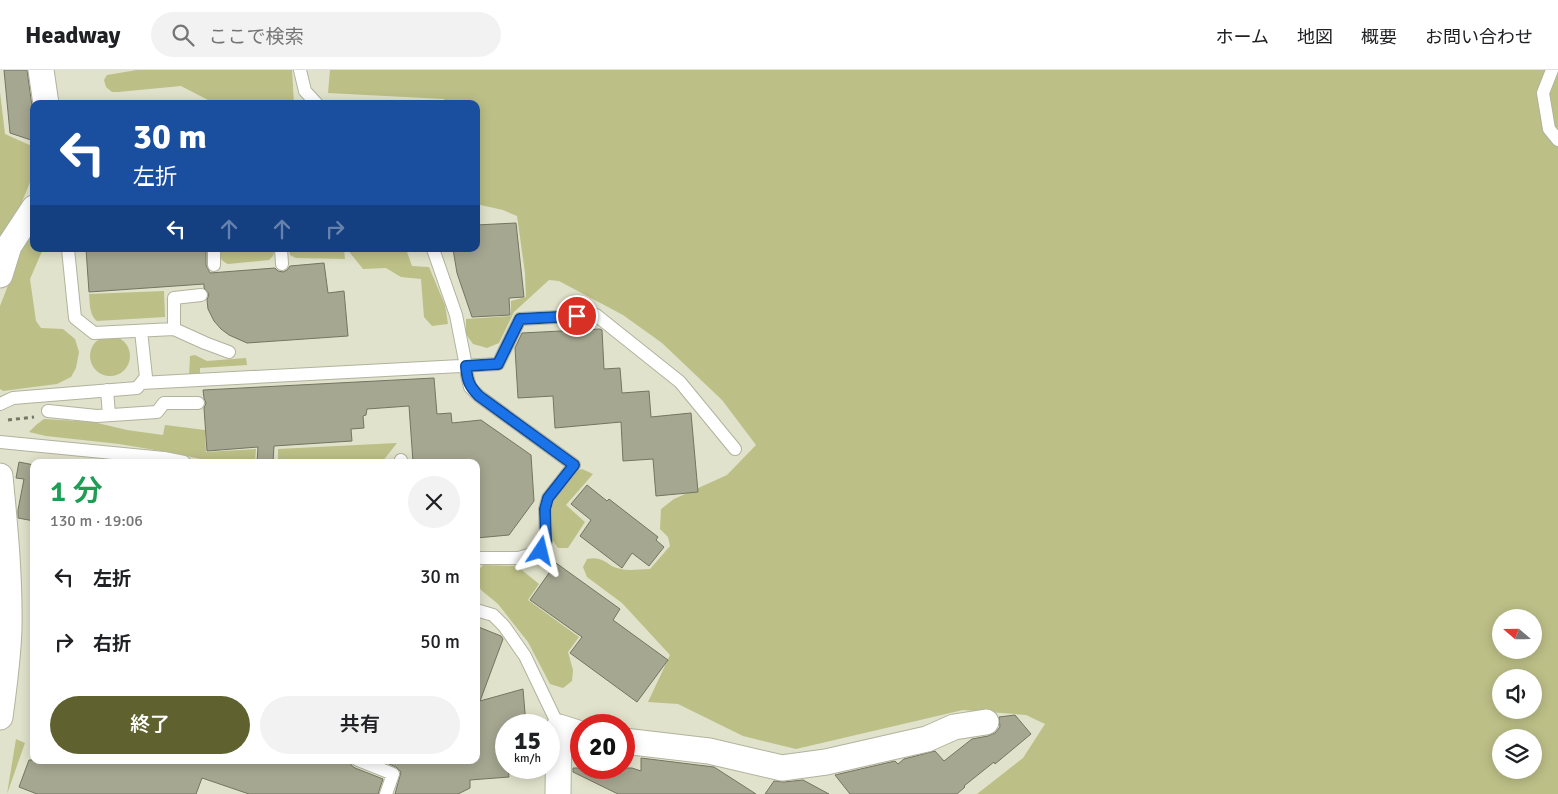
<!DOCTYPE html>
<html lang="ja">
<head>
<meta charset="utf-8">
<style>
	body { margin:0; font-family:Signika,"Noto Sans JP",sans-serif; background:#f2f2f2; color:#202124; height:100vh; display:flex; flex-direction:column; font-size:19px; white-space:nowrap }
	* { box-sizing:border-box; margin:0 }
	p { font-size:16px; color:#757577 }
	.icon { flex:none; width:28px; height:28px; fill:none; stroke:currentColor; stroke-width:2; stroke-linecap:round; stroke-linejoin:round }
	.map { position:relative; flex:1; overflow:hidden }
	.sheet { position:absolute; left:30px; top:389px; width:450px; height:305px; display:flex; flex-direction:column; background:#fff; border-radius:10px; box-shadow:0 2px 12px #0003 }
	.sheet>* { flex:none }
	.hud { position:absolute; left:30px; top:30px; width:450px; height:152px; border-radius:10px; box-shadow:0 2px 12px #0003; background:#1a4fa0; color:#fff; overflow:hidden }
	.needle { width:32px; rotate:290deg }
	.buttons { position:absolute; left:1492px; top:539px; display:grid; gap:10px }
	.buttons a { display:grid; place-items:center; width:50px; height:50px; border-radius:50%; background:#fff; box-shadow:0 2px 12px #0003; font-size:25px }
	.speed { position:absolute; left:495px; top:644px; display:flex; gap:10px; font-size:25px; font-weight:700; text-align:center }
	.speed>* { display:grid; place-content:center; width:65px; height:65px; border-radius:50%; background:#fff; box-shadow:0 2px 12px #0003; line-height:1 }
	.speed small { font-size:12px; font-weight:400 }
	.speed .limit { border:8px solid #d22; background:#fff; color:#111 }
	.pin { position:absolute; display:grid; place-items:center; width:42px; height:42px; color:#fff; margin:-21px; border:2px solid #fff; border-radius:50%; box-shadow:0 1px 5px #0007 }
	.me { position:absolute; width:55px; margin:-28px; rotate:10deg; stroke-linejoin:round; filter:drop-shadow(0 0 4px #0008) }
	.turn { display:flex; align-items:center; gap:18px; height:105px; padding:0 20px; font-size:22px }
	.turn .icon { width:65px; height:65px; stroke-width:2.5 }
	.turn b { display:block; font-size:35px; line-height:42px }
	.lanes { display:flex; align-items:center; height:48px; padding:0 20px; background:#0003; justify-content:center; gap:25px; direction:ltr }
	.lanes .off { opacity:.35 }
	.round { display:grid; place-items:center; flex:none; width:52px; height:52px; border-radius:26px; background:#f2f2f2 }
	.summary { display:flex; align-items:center; justify-content:space-between; height:85px; padding:0 20px }
	h1 { font-size:30px; font-weight:600; line-height:38px; color:#1e9e55 }
	.cta { display:flex; gap:10px; margin-top:auto; padding:10px 20px }
	.cta a { flex:1; height:58px; border-radius:30px; background:#5f612f; color:#fff; font-size:20px; font-weight:600; line-height:58px; text-align:center }
	.cta a+a { background:#f2f2f2; color:#202124 }
	ul { padding:0; list-style:none }
	li { display:flex; align-items:center; gap:15px; height:65px; padding:0 20px }
	li div { flex:1 }
	li b { display:block; font-size:19px }
	li em { font-style:normal }
	header { display:flex; align-items:center; gap:30px; box-sizing:border-box; height:70px; padding:0 25px; background:#fff; border-bottom:1px solid #e0e0e0 }
	header strong { font-size:24px }
	nav { display:flex; gap:28px; margin-inline-start:auto; font-size:18px }
	.search { width:350px; height:45px; background:#f2f2f2; display:flex; align-items:center; gap:12px; box-sizing:border-box; padding:0 18px; border-radius:28px; color:#757577; font-size:19px }
	.map>svg:first-child { display:block }
	.green { fill:#bcbf86; fill-rule:evenodd }
	.building { fill:#a5a791; stroke:#747561 }
	.lines { fill:none; stroke-linecap:round; stroke-linejoin:round }
	.lane-casing { stroke:#b1b39d; stroke-width:14 }
	.street-casing { stroke:#b1b39d; stroke-width:27 }
	.path { stroke:#757667; stroke-width:3; stroke-dasharray:4 4; stroke-linecap:butt }
	.lane { stroke:#fff; stroke-width:12 }
	.street { stroke:#fff; stroke-width:25 }
	.route-casing { stroke:#114b97; stroke-width:12 }
	.route { stroke:#1a73e8; stroke-width:9 }
</style>
</head>
<body>
<header>
<strong>Headway</strong>
<div class="search"><svg class="icon" aria-label="search" viewBox="0 0 24 24"><circle cx="10" cy="10" r="6"/><path d="M15 15l6 6"/></svg>ここで検索</div>
<nav><a>ホーム</a><a>地図</a><a>概要</a><a>お問い合わせ</a></nav>
</header>
<div class="map">
<svg width="1558" height="724" viewBox="0 0 1558 724">
	<rect width="100%" height="100%" fill="#e0e2cb"/>
	<path class="green" d="M137,0H292L294,34H243L210,31L181,16L118,22H112L106,17L104,10L107,5Z
		M330,0H1558V724H977L1023,688L1045,654L1026,645L963,640L796,679L743,666L678,634L648,632L670,585L622,533L587,507L583,497L587,489C605,485 607,497 621,499C629,501 641,499 650,499L670,476L668,467L660,459L661,439L674,429L727,405L756,375L722,330L662,273L623,245L559,211L549,210L514,242L499,273L487,278L473,274L466,264V249L511,246V231L526,227L525,203L517,146L503,140L476,134V34H444V29L328,23ZM1501,548H1534V580H1501ZM1501,608H1534V640H1501ZM1501,668H1534V700H1501Z
		M0,22L5,64L34,77V103L0,184Z
		M34,161V179H43L30,209L36,251L41,258L63,259L75,269L79,282L76,298L71,307L57,314L3,321L0,319V236L21,182Z
		M218,179H275L273,186L269,190L228,194C220,190 219,187 218,179Z
		M289,179H344L345,189L296,188L290,185Z
		M347,179H421L407,182L412,196L429,197L445,235L448,254L432,256L424,247L421,209L401,207L386,198L363,199Z
		M164,221L165,247L97,251C89,245 90,233 89,224Z
		M90 286a20 20 0 1 1 40 0a20 20 0 1 1-40 0Z
		M195,285L207,291L246,288L247,295L200,298V305L189,306L190,286Z
		M44,349L93,352L127,360L163,365L165,355L205,360L206,382L256,379L255,392H214L173,383L119,374L46,366L29,362L36,355Z
		M397,373L382,392H278V379Z
		M582,399L593,404L566,435L585,452L568,478H558L551,468V440L555,426L572,402Z
		M483,495L517,496L539,514L528,530L579,567L568,582L573,600L572,611L563,618L550,614L528,572L498,534L481,520L477,513V501Z
		M16,669L25,673L7,724Z"/>
	<path class="building" d="M4,0H27L32,36L34,41V71L10,63Z
		M516,153L524,227L509,228L510,245L472,247L457,203L453,179H476V155Z
		M86,179H206V195L210,203L275,198L278,201L283,202L287,200L290,196L324,193L328,223L344,221L348,266L247,273L229,265L221,259L214,251L208,239L207,230L209,224L204,218V214L89,222Z
		M600,259L602,260L604,299L620,298L622,323L649,321L651,347L691,343L698,422L656,426L653,389L623,391L621,352L555,358L553,326L518,328L515,278L522,263Z
		M434,308L437,344L451,343L452,353L481,350L531,385L534,431L509,465L476,468V392H413L409,336L367,339L366,345L363,346L364,358L351,359L352,371L274,376L273,392H257L258,377L207,381L204,338L206,333L204,328L203,320Z
		M19,392L34,395V451L18,448V440L24,409L16,408Z
		M587,415L607,431L609,429L658,467L656,470L664,477L649,496L632,483L622,498L580,466L591,450L571,434Z
		M556,493L620,539L613,550L668,590L637,632L570,583L582,567L530,530Z
		M476,556L501,566L503,569L480,631L523,619L526,655H506V698H508L509,707L470,710V718L458,724H395L401,702L396,697L380,690H476Z
		M1015,645L1031,664L995,694L994,692L964,716L965,717L957,724H850L835,705L895,691L898,694L904,689L935,681L944,691L972,669L988,666L995,663L1000,657L999,647Z
		M641,688L714,697L756,724H618L573,702V698H632L641,701Z
		M29,690H350L351,695L355,698L383,709L378,724H249L202,708L196,724H37L19,717Z
		M803,710L829,724H765L774,711L784,712Z"/>
	<g class="lines">
		<g class="lane-casing">
			<path id="lane" d="M300,0L305,21L317,34
				M1552,0L1543,23L1549,59L1558,70
				M68,179L75,248L94,263L174,259V228L201,225
				M214,179V195
				M281,179L282,194
				M433,179L456,245L466,296L467,305L470,317L479,326L574,395L548,428L545,439L546,471L541,481L519,488H476
				M174,259L205,273L229,282
				M141,313L498,294L520,249L596,245L680,312L735,379
				M107,320L109,345
				M0,334L13,328L137,318L146,307L141,261
				M48,341L97,346L157,342L164,333H198
				M0,372L164,388L184,392
				M400,392L401,390
				M476,540L493,545L504,556L525,586L559,657
				M358,690L393,704L386,724"/>
		</g>
		<g class="street-casing">
			<path id="street" d="M41,0L46,34
				M0,205L9,176L34,138
				M0,406C5,457 10,508 9,559C8,589 4,618 0,647
				M624,671L709,681L782,698L826,692L927,669L954,657L986,652
				M558,724L559,657L581,664"/>
		</g>
		<path class="path" d="M8,350L34,347"/>
		<use href="#lane" class="lane"/>
		<use href="#street" class="street"/>
	</g>
	<g class="lines">
		<g class="route-casing">
			<path id="route" d="M541,481L546,471L545,439L548,428L574,395L479,326C469,316 467,310 466,296L498,294L520,249L577,246"/>
		</g>
		<use href="#route" class="route"/>
	</g>
</svg>
<div class="buttons">
<a><svg class="needle" viewBox="-14 -14 28 28"><path d="M0-13l5 13h-10z" fill="#e53935"/><path d="M0 13l5-13h-10z" fill="#757577"/></svg></a>
<a><svg class="icon" aria-label="sound" viewBox="0 0 24 24"><path d="M4 9h4l5-4v14l-5-4H4zM17 9q2 3 0 6"/></svg></a>
<a><svg class="icon" aria-label="layers" viewBox="0 0 24 24"><path d="M12 4l9 5-9 5-9-5zM3 14l9 5 9-5"/></svg></a>
</div>
<div class="speed"><div>15<small>km/h</small></div><div class="limit">20</div></div>
<div class="pin" style="left:577px;top:246px;background:#d93025"><svg class="icon" aria-label="arrive" viewBox="0 0 24 24"><path d="M6 21V4h12l-3 4 3 4H6"/></svg></div>
<svg class="me" style="left:541px;top:481px" viewBox="-20 -20 40 40"><path d="M0-17L14 15 0 8-14 15z" fill="#1a73e8" stroke="#fff" stroke-width="4"/></svg>
<div class="hud">
<div class="turn"><svg class="icon" aria-label="left" viewBox="0 0 24 24"><path d="M17 20v-9H6M10 6l-5 5 5 5"/></svg><div><b>30 m</b>左折</div></div>
<div class="lanes"><svg class="icon" aria-label="left" viewBox="0 0 24 24"><path d="M17 20v-9H6M10 6l-5 5 5 5"/></svg><svg class="icon off" aria-label="ahead" viewBox="0 0 24 24"><path d="M12 20V5M6 11l6-6 6 6"/></svg><svg class="icon off" aria-label="ahead" viewBox="0 0 24 24"><path d="M12 20V5M6 11l6-6 6 6"/></svg><svg class="icon off" aria-label="right" viewBox="0 0 24 24"><path d="M7 20v-9h11M14 6l5 5-5 5"/></svg></div>
</div>
<section class="sheet">
<div class="summary"><div><h1>1 分</h1><p>130 m · 19:06</p></div><a class="round"><svg class="icon" aria-label="close" viewBox="0 0 24 24"><path d="M6 6l12 12M18 6L6 18"/></svg></a></div>
<ul>
<li><svg class="icon" aria-label="left" viewBox="0 0 24 24"><path d="M17 20v-9H6M10 6l-5 5 5 5"/></svg><div><b>左折</b></div><em>30 m</em></li>
<li><svg class="icon" aria-label="right" viewBox="0 0 24 24"><path d="M7 20v-9h11M14 6l5 5-5 5"/></svg><div><b>右折</b></div><em>50 m</em></li>
</ul>
<div class="cta"><a>終了</a><a>共有</a></div>
</section>
</div>
</body>
</html>
